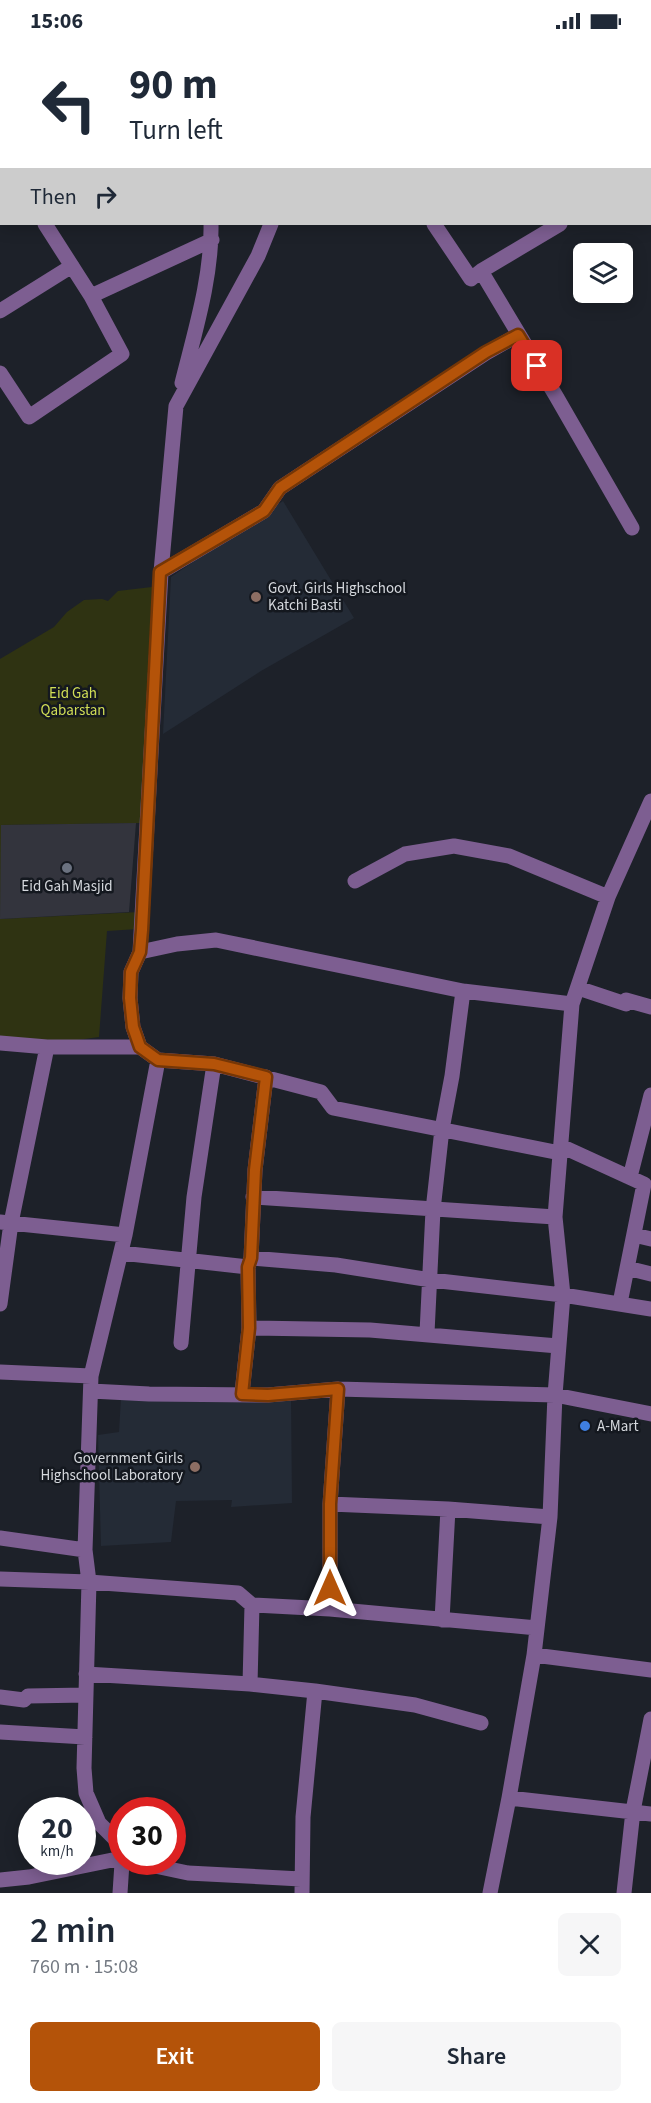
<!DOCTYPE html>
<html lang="en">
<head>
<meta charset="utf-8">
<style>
	body { margin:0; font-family:"Source Sans 3",sans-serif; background:#f6f6f7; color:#1f2937; height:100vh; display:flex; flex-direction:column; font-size:22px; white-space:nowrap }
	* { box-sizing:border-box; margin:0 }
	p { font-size:20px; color:#747a83 }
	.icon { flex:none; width:33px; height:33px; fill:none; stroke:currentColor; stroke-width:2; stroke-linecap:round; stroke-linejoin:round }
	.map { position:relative; height:1851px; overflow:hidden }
	.drawer { display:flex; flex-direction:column; background:#fff; flex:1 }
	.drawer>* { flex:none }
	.hud { position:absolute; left:0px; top:0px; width:651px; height:183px; box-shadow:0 3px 15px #0003; background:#fff; color:#1f2937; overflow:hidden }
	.tools { position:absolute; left:573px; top:201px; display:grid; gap:12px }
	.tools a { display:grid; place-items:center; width:60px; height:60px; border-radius:9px; background:#fff; box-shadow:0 3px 15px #0003; font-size:30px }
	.speed { position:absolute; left:18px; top:1755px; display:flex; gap:12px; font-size:30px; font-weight:700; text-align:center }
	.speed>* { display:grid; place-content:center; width:78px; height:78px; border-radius:50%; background:#fff; box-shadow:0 3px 15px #0003; line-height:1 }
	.speed small { font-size:15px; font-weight:400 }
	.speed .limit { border:9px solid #d22; background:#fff; color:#111 }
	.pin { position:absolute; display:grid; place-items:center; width:51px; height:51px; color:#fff; margin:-26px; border-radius:12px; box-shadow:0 3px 9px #0006 }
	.me { position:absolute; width:66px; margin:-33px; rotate:0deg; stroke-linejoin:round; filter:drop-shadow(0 0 4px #0008) }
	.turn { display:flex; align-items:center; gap:21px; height:126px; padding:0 30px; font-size:27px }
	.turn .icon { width:78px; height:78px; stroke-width:2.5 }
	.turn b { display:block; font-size:42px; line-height:51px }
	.then { display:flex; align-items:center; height:57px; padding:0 30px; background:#0003; gap:12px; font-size:22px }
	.round { display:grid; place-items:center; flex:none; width:63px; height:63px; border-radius:9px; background:#f6f6f7 }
	.headline { display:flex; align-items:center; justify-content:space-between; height:102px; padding:0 30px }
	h1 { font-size:36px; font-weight:600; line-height:45px }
	.action { display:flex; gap:12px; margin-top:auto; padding:12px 30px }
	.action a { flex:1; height:69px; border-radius:9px; background:#b45309; color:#fff; font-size:24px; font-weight:600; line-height:69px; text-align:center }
	.action a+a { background:#f6f6f7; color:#1f2937 }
	.status { display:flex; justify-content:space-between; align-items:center; height:42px; padding:0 30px; background:#fff; direction:ltr }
	.status svg { height:16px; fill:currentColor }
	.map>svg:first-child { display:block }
	.built { fill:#242b36 }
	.green { fill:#2f3312 }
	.building { fill:#33343d }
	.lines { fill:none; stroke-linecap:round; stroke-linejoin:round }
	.minor { stroke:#7d5e91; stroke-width:15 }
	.route-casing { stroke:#753606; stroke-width:15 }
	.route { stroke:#b45309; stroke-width:10 }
	.education-dot { fill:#8d6e63; stroke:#14181f; stroke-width:2 }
	.worship-dot { fill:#6b7280; stroke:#14181f; stroke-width:2 }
	.shop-dot { fill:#3f7fe0; stroke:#14181f; stroke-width:2 }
	.labels { text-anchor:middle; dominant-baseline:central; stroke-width:5; stroke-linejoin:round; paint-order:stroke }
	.poi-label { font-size:15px; fill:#d5d8dd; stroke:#14181f; text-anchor:start }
	.park-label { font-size:15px; fill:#d1de55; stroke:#14181f }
</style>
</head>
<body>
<div class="status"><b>15:06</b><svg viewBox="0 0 49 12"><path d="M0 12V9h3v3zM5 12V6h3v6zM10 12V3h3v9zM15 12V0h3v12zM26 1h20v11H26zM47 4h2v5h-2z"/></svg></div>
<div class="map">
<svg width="651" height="1851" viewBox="0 0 651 1851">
	<rect width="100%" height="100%" fill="#1d2129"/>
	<path class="built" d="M283,459L354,576L261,629L163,692L171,535Z
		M291,1355L292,1461L231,1465L232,1458L176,1459L171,1500L101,1504L98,1393L119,1390L121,1356Z"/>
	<path class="green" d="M152,545L141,781L1,783V877L139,870L138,887L107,889L99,995L49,1002L0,996V617L54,585L67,570L84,558L102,557L108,559L118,549Z"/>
	<path class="building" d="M136,781L129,870L0,877L1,783Z"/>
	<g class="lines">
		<path class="minor" d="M112,0L113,2
			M193,0V2
			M458,0L459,2
			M98,2L101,0
			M298,2V0
			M358,2L359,0
			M650,4L651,3
			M0,116L2,118
			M650,126L651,125
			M0,151H2
			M434,182L471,237L481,229L556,354L632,486
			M481,229L560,182
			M91,254L212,198
			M0,269L72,224
			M0,331L29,375L122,312L91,254L45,182
			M182,341C195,289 212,235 211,182
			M161,530L264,469L280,446L486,311L518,293
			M355,839L405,812L454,804L509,814L608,855
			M140,910L161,530L176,364L258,214L271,182
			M578,946L626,962V958L651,965
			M0,1001L47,1005H140
			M561,1104L644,1142L620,1261
			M560,1111L333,1066L321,1050L214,1022L158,1018L140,1005L133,985L130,956L131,930L140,910L177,902L216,898L463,949L572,962L608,855L651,759
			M630,1135L651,1053
			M253,1155L555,1175
			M0,1180L125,1193
			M634,1193L651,1197
			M121,1211L248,1225
			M251,1216L336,1223L431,1238L563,1253L651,1267
			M627,1226L651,1232
			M0,1262L11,1181L47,1005
			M249,1286L370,1288L558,1304
			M427,1291L433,1168L442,1087L452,1034L463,949
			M181,1301L194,1155L214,1022
			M0,1330L91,1334
			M91,1349L149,1352L268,1353L338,1347L555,1353L651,1372
			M242,1351L249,1286L248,1225L251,1216L255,1128L266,1035
			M330,1462L448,1467L550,1475
			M0,1496L85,1508
			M0,1537L89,1540L238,1551L252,1563L330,1567L537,1586
			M330,1567V1462L338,1347
			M442,1578L448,1467
			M534,1613L651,1628
			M86,1632L250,1642L252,1563
			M250,1642L315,1649L303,1775L302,1851
			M315,1649L415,1663L481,1681
			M0,1655L24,1658L28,1654L86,1653
			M0,1690L85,1695
			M509,1756L651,1772
			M122,1804L99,1781L86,1751L84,1726L89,1540L85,1508L91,1334L125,1193L158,1018
			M136,1820L188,1831L301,1837
			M0,1838L29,1835L122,1816
			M120,1851L122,1821L124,1820
			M490,1851L509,1756L534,1613L550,1475L555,1353L563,1253L555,1175L572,962
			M624,1851L633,1769L651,1677"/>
	</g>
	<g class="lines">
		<g class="route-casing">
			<path id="route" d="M330,1546V1462L338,1347L268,1353L242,1352L249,1286L248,1225L251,1216L255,1128L266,1035L214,1022L158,1018L140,1005L133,985L130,956L131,930L140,910L142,888L160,530L264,469L280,446L486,310L518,293L537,324"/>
		</g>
		<use href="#route" class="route"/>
	</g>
	<g class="education-dot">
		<circle cx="256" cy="555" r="6"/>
		<circle cx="195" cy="1425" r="6"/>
	</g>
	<circle class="worship-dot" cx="67" cy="826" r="6"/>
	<circle class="shop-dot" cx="585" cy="1384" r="6"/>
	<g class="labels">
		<g class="poi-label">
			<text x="268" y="546">Govt. Girls Highschool<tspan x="268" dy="17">Katchi Basti</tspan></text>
			<text x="67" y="844" text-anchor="middle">Eid Gah Masjid</text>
			<text x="597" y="1384">A-Mart</text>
			<text x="183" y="1416" text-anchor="end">Government Girls<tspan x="183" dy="17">Highschool Laboratory</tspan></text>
		</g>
		<g class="park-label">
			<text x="73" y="651">Eid Gah<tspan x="73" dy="17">Qabarstan</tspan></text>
		</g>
	</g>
</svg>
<div class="tools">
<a><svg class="icon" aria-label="layers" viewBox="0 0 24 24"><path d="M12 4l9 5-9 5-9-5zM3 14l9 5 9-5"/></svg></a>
</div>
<div class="speed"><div>20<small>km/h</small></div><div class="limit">30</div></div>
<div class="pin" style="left:537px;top:324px;background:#d93025"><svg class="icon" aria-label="arrive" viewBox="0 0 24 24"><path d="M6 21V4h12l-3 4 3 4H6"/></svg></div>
<svg class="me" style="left:330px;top:1546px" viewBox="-20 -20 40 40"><path d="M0-17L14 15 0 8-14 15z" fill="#b45309" stroke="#fff" stroke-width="4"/></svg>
<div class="hud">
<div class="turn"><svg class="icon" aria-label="left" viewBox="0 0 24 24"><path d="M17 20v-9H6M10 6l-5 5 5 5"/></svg><div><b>90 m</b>Turn left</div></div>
<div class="then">Then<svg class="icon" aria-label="right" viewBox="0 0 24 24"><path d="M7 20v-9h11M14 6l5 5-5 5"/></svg></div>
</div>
</div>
<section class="drawer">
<div class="headline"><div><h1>2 min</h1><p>760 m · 15:08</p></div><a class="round"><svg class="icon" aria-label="close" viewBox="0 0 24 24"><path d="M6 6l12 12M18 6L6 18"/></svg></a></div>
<div class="action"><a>Exit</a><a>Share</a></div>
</section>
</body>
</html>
